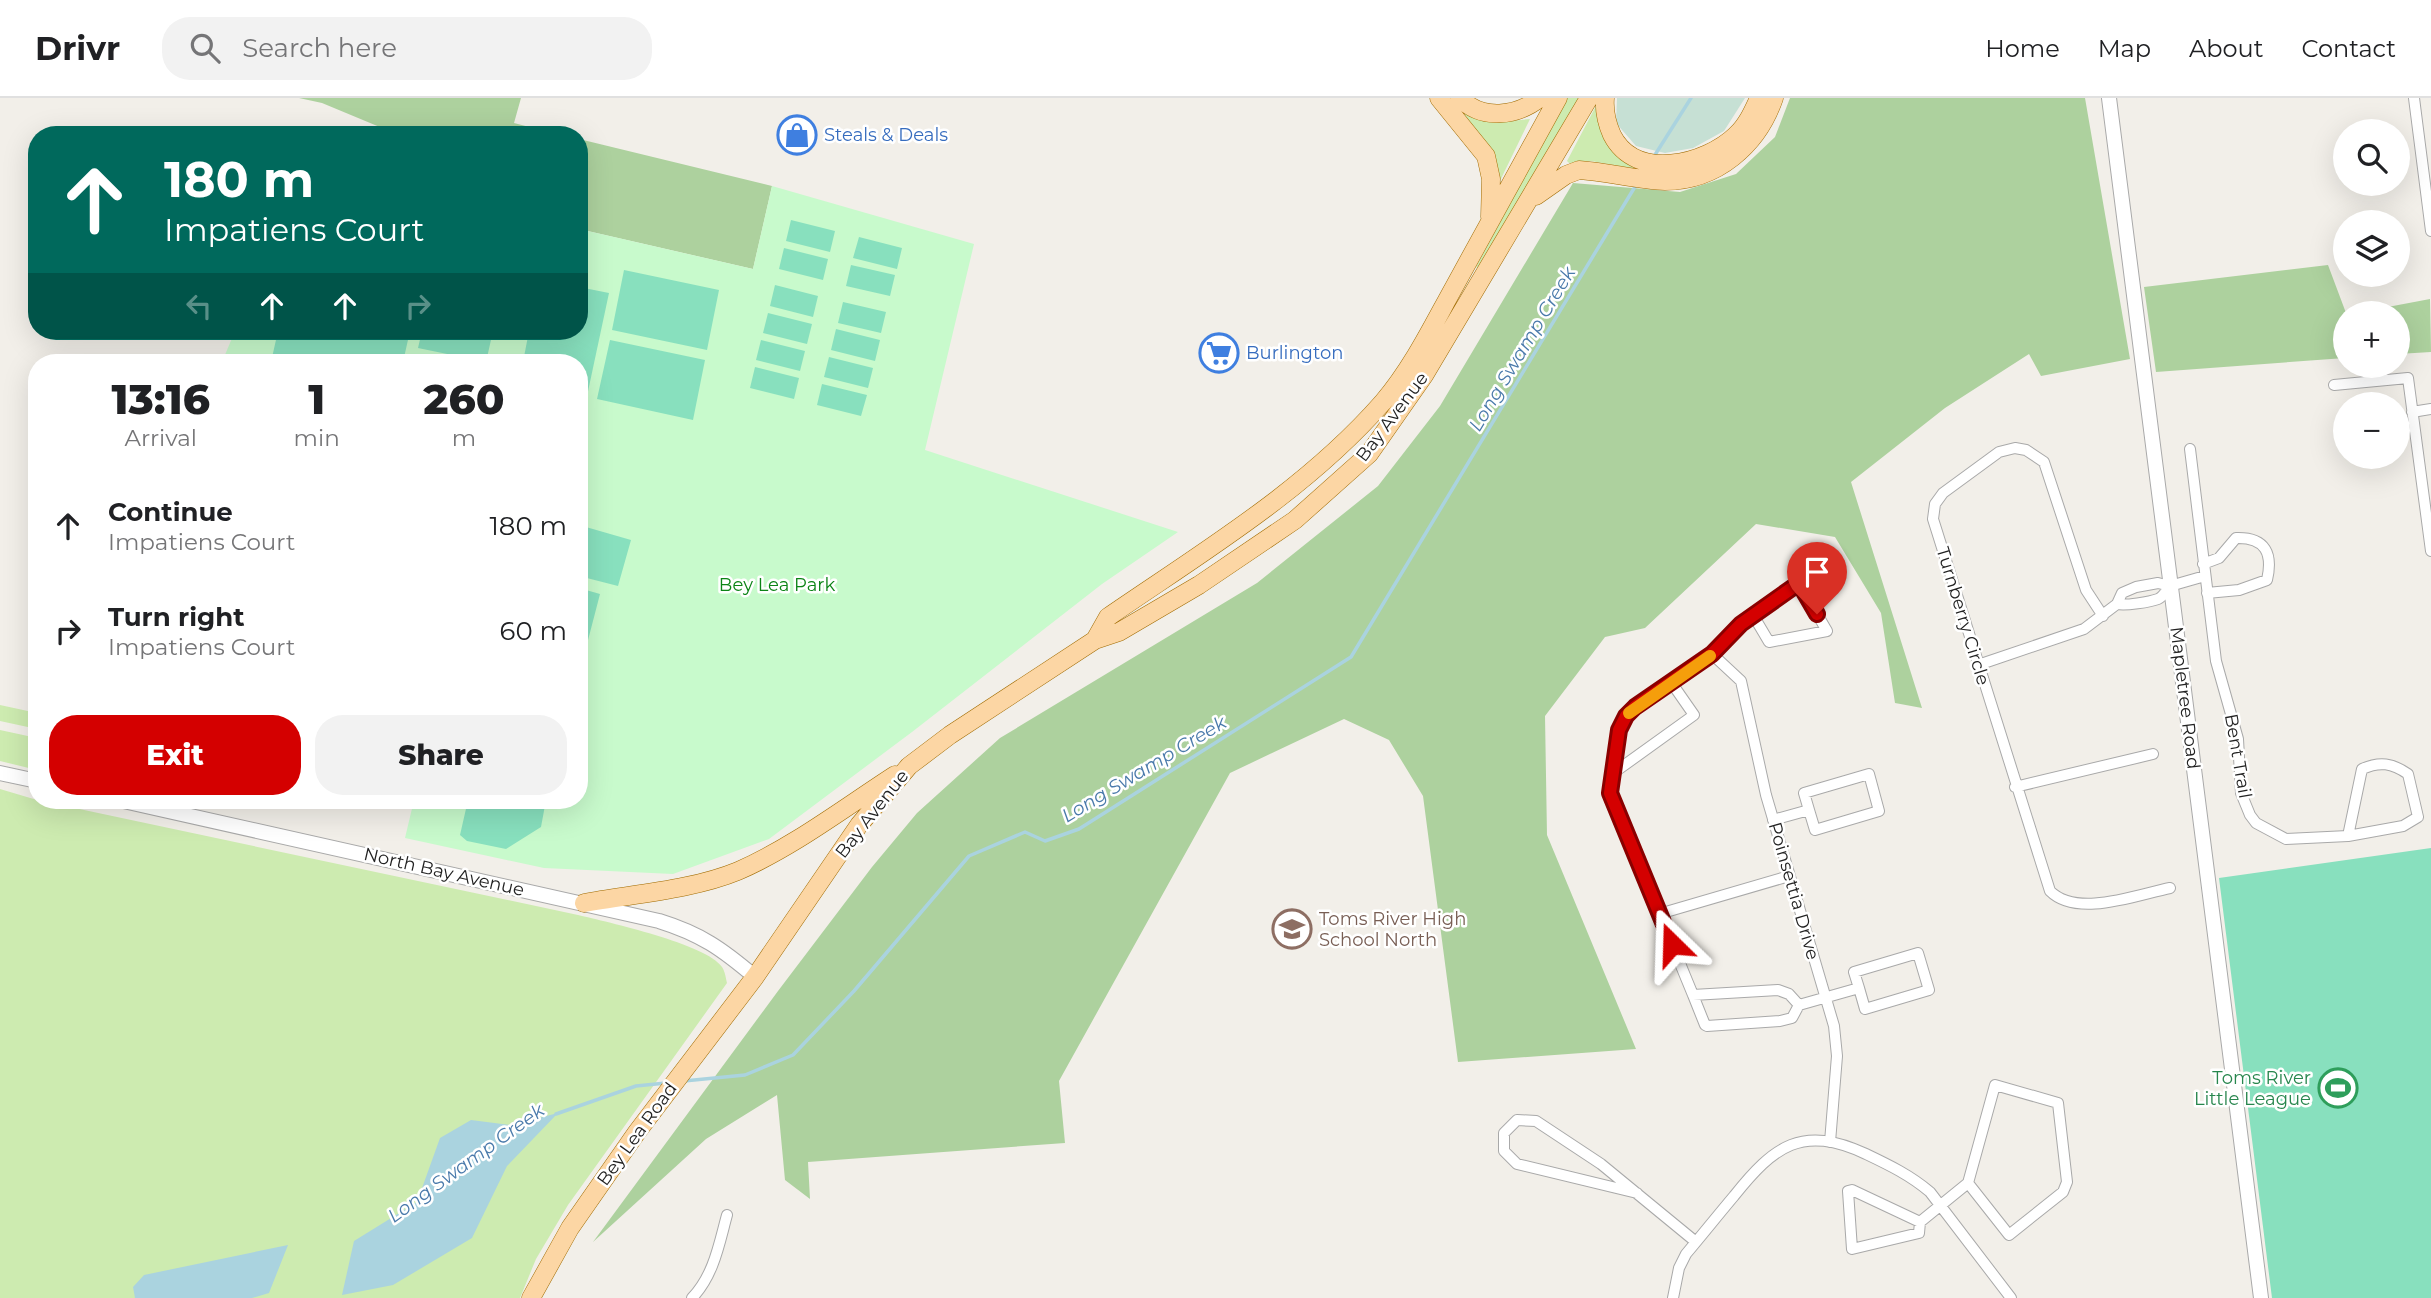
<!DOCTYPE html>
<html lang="en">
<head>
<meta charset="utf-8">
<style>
	body { margin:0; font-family:Montserrat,sans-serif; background:#f2f2f2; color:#202124; height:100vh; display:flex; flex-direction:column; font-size:26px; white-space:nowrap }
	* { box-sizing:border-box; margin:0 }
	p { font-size:23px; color:#757577 }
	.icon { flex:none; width:38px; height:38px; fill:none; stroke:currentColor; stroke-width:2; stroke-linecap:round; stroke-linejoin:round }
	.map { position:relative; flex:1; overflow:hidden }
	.details { position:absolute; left:28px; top:256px; width:560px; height:455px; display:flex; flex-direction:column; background:#fff; border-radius:28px; box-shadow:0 7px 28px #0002 }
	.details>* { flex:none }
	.banner { position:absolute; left:28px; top:28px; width:560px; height:214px; border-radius:28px; box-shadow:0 7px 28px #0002; background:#00695c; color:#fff; overflow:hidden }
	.controls { position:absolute; left:2333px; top:21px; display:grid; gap:14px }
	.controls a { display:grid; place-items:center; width:77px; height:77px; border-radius:50%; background:#fff; box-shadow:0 7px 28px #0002; font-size:35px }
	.pin { position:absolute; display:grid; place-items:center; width:60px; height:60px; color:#fff; margin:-72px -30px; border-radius:50% 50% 50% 0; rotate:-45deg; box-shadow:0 0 7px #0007 }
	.pin .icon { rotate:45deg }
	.me { position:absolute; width:77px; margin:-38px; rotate:338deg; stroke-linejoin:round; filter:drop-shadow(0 0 5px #0008) }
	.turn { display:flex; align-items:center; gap:24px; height:147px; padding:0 21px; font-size:32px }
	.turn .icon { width:91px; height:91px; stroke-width:2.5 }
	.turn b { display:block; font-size:49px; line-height:60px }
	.lanes { display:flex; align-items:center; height:66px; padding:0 21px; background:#0003; justify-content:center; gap:35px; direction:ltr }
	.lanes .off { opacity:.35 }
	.eta { display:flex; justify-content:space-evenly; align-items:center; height:119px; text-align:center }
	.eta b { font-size:42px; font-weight:800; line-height:49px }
	.primary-button { display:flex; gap:14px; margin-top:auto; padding:14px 21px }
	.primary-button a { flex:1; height:80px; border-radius:28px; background:#d40000; color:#fff; font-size:28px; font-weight:800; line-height:80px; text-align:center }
	.primary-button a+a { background:#f2f2f2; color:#202124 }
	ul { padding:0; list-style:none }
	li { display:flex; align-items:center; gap:21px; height:105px; padding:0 21px }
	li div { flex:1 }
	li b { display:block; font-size:26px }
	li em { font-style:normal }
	header { display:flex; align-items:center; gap:42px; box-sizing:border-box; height:98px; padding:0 35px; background:#fff; border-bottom:2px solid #e0e0e0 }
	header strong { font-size:33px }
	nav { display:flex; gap:38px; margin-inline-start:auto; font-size:24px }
	.search { width:490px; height:63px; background:#f2f2f2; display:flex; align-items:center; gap:18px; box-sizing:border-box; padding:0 24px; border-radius:28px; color:#757577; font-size:26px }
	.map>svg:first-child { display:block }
	.grass { fill:#cdebb0 }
	.forest { fill:#add19e }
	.wetland { fill:#c6e0d4 }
	.park { fill:#c8facc }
	.pitch { fill:#88e0be }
	.water { fill:#aad3df }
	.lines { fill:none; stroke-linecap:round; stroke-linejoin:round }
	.stream { stroke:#aad3df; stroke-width:3.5 }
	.minor-casing { stroke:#a9a9a9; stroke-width:12 }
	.tertiary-casing { stroke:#a9a9a9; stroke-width:16 }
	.primary-casing { stroke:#a06b00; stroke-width:19 }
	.minor { stroke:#fff; stroke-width:10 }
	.tertiary { stroke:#fff; stroke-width:14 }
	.primary { stroke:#fcd6a4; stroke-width:18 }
	.route-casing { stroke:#8a0000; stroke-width:18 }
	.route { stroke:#d40000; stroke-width:12 }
	.slow { stroke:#f59e0b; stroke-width:12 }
	.labels { text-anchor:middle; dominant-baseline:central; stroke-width:5; stroke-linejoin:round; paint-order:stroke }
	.shop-label { font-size:18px; fill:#366cbe; stroke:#fff; text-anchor:start }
	.street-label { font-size:18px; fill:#222; stroke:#fff }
	.park-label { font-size:18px; fill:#0c8416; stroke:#fff }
	.education-label { font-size:18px; fill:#785e54; stroke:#fff; text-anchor:start }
	.leisure-label { font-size:18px; fill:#27864d; stroke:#fff; text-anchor:end }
	.water-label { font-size:19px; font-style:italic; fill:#4a7aab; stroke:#fff }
</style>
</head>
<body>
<header>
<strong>Drivr</strong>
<div class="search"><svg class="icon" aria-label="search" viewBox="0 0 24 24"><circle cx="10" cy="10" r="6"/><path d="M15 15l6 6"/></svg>Search here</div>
<nav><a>Home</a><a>Map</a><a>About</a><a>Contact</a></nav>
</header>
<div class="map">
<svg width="2431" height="1200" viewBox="0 0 2431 1200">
	<rect width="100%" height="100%" fill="#f2efe9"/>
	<path class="grass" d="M1567,0H1579L1478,170L1476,169Z
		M1597,6L1636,68V71L1591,63L1569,65L1567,63Z
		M1459,9L1501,24L1530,21L1497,89L1458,11Z
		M0,607L37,615V631L0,623Z
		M0,632L37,640V672L0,663Z
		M0,691L37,702L578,817C607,824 707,846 722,869C725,873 726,881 727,885L568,1107L536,1161L520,1200H0Z"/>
	<path class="forest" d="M299,0H521L514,25L560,37H399L322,5Z
		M1790,0H2085L2130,261L2041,278L2029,256L1945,310L1851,384L1922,610L1895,605L1881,515L1835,439L1756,426L1645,530L1605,539L1545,618L1547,737L1636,951L1458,964L1423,698L1389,642L1344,621L1230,675L1059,983L1065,1045L808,1064L810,1101L785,1082L777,997L706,1041L593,1144L778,893L872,769L917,715L1000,640L1257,485L1378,388L1440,308L1573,85L1680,94L1736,76L1775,39Z
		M579,41L772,88L753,171L579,131Z
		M2328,167L2346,215L2345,260L2156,274L2144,189Z
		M2430,201L2431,254L2398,256V215H2356Z"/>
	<path class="wetland" d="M1617,0H1745L1724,33L1693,50L1665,55L1636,48L1616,25Z"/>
	<path class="park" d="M772,88L974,146L925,352L1178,434L1102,486L912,634L769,741L673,776L544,770L405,740L414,702H579V264H222L235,233H579V131L753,171Z"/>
	<path class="pitch" d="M791,122L835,133L830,154L786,143Z
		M859,139L902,150L897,171L853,160Z
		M784,150L828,161L823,182L779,171Z
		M851,167L895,177L890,198L846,188Z
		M624,172L719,192L707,252L612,232Z
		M775,187L818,198L813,219L770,208Z
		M579,189L609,195L587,298L579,296V264H523L529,233H579Z
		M843,204L886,214L881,235L838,225Z
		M768,215L812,226L807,246L763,235Z
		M836,231L880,242L875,263L831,252Z
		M278,233H410L403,264H271Z
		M422,233H493L486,264L418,250Z
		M610,242L705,262L693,322L597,301Z
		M761,242L805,253L800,273L756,262Z
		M829,259L873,270L868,290L824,279Z
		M755,269L799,280L794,301L750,290Z
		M822,286L867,297L861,318L817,307Z
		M579,427L631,442L618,488L579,478Z
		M579,490L600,496L580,573H579Z
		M468,702H546L541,729L506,751L467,743L460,737Z
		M2431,750V1200H2272L2219,780Z"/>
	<path class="water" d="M558,1015L507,1068L472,1140L393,1187L342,1197L354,1143L417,1104L440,1040L471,1022L511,1027Z
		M288,1147L269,1195L252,1200H135L133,1189L144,1177Z"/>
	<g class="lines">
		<path class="stream" d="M1653,60L1691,0
			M684,983L745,977L793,957L854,893L969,758L1025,734L1045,743L1079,731L1351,559L1636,87
			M556,1016L636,988L666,985"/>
		<g class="minor-casing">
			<path id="minor" d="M2414,0L2431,133
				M2334,287L2408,280L2431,453
				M2412,314L2431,311
				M2190,351L2216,563L2238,641L2241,695L2250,717L2256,725L2286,741L2348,738L2403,728L2418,719L2408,676C2392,665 2380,663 2362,671L2348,738
				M2203,466L2219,460L2236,440C2266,439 2273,456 2267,482L2239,492L2207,495
				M2170,488C2167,492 2163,499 2158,501C2150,504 2125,508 2117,506L2122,495L2136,489L2158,485L2170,488L2205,478
				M1753,517L1799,485L1827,533L1769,544L1753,517L1741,526L1712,556L1635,609L1626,618L1619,632L1610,695L1693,897L1778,892L1789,896L1799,907L1859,890L1854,874L1918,855L1929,892L1865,911L1859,890
				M2103,518L2086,492L2044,364L2026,352L2015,350L1999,354L1943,395L1935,406L1933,421L2050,793C2077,820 2136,797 2170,790
				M1712,556L1741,583L1766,697L1834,928L1837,958L1830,1044
				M1978,567L2084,531L2117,506
				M1612,676L1694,617L1671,584
				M2015,689L2153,656
				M1773,722L1809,712L1804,695L1869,676L1879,713L1815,732L1809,712
				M1659,816L1789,778
				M1693,897L1705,927L1707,928L1780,923L1792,920L1799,907
				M1637,1095L1517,1066L1504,1053V1035L1517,1022L1536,1023L1601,1066L1696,1144
				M1920,1124L1919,1135L1852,1151L1848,1093L1852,1092L1920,1124L1968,1085L1995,987L2058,1005L2067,1084L2063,1094L2009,1137L1968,1085
				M692,1200C714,1177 719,1146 727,1117
				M1673,1200L1679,1170L1686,1156C1702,1137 1718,1117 1734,1098C1774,1048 1802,1026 1866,1056C1889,1067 1910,1077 1930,1094L2011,1200"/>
		</g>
		<g class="tertiary-casing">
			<path id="tertiary" d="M2109,0L2261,1200
				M0,675L37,683
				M119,702L659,823C701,836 722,851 755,879"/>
		</g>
		<g class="primary-casing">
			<path id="primary" d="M1439,0L1486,58L1491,81L1490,119
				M1460,0C1482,23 1517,18 1540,0
				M1605,0C1604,13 1607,26 1612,37C1636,84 1706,66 1736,37C1747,27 1753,13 1759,0
				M1536,98L1566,77L1579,72C1608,74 1637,82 1665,83C1717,83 1758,47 1774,0
				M1095,542L1108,519C1204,453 1306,392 1383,304C1412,270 1432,229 1453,191C1488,128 1523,63 1558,0
				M584,805C633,796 692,792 738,773C793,749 844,710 895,677
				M531,1200L570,1130L637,1034L755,879L859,727L909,668L950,637L1095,542L1119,534L1199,487L1295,422L1369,356L1425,276L1589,0"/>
		</g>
		<use href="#minor" class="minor"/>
		<use href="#tertiary" class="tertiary"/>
		<use href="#primary" class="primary"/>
	</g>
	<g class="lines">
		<g class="route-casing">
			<path id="route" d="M1672,846L1610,695L1619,632L1626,618L1635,609L1712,556L1741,526L1799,485L1817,516"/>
		</g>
		<use href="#route" class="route"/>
		<path class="slow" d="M1629,615L1710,558"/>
	</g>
	<defs>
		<g id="shop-ring" transform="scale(2.0125)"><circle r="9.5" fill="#fff" stroke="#3f7fe0" stroke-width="1.5"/><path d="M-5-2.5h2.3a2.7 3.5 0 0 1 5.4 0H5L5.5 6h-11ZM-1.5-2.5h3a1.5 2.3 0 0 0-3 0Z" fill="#3f7fe0"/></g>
		<g id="supermarket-ring" transform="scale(2.0125)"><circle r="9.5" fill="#fff" stroke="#3f7fe0" stroke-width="1.5"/><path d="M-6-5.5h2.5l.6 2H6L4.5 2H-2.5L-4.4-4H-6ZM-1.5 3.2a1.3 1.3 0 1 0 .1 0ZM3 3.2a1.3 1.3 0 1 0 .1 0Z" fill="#3f7fe0"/></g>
		<g id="school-ring" transform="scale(2.0125)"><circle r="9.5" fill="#fff" stroke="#8d6e63" stroke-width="1.5"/><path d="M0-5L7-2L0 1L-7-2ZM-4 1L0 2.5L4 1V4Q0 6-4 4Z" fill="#8d6e63"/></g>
		<g id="stadium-ring" transform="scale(2.0125)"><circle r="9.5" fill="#fff" stroke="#2e9e5b" stroke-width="1.5"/><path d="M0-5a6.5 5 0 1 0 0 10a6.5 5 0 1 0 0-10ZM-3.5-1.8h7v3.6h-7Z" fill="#2e9e5b"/></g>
	</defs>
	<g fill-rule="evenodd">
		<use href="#shop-ring" x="797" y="37"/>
		<use href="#supermarket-ring" x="1219" y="255"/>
		<use href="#school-ring" x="1292" y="831"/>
		<use href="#stadium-ring" x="2338" y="990"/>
	</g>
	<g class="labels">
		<g class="shop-label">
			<text x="824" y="37">Steals &amp; Deals</text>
			<text x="1246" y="255">Burlington</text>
		</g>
		<g class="street-label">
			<text transform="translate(1392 319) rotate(-53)">Bay Avenue</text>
			<text transform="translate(1963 518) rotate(73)">Turnberry Circle</text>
			<text transform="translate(2185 600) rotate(83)">Mapletree Road</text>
			<text transform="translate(2238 658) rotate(80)">Bent Trail</text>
			<text transform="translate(872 716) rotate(-52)">Bay Avenue</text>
			<text transform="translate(444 774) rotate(13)">North Bay Avenue</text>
			<text transform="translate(1794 793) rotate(74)">Poinsettia Drive</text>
			<text transform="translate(637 1036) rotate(-54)">Bey Lea Road</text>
		</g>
		<g class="park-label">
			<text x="777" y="487">Bey Lea Park</text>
		</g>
		<g class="education-label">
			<text x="1319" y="821">Toms River High<tspan x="1319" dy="21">School North</tspan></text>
		</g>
		<g class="leisure-label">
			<text x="2311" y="980">Toms River<tspan x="2311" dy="21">Little League</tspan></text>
		</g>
		<g class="water-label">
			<text transform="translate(1522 251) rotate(-59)">Long Swamp Creek</text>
			<text transform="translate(1144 671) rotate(-31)">Long Swamp Creek</text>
			<text transform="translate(466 1065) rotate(-36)">Long Swamp Creek</text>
		</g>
	</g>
</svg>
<div class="controls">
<a><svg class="icon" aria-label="search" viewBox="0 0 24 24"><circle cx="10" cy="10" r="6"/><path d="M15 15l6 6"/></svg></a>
<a><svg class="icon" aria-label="layers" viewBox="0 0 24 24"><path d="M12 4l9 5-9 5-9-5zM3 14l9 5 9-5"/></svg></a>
<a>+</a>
<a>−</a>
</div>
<div class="pin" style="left:1817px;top:516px;background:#d93025"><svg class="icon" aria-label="arrive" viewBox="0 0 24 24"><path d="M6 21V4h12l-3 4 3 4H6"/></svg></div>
<svg class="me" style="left:1672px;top:846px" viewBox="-20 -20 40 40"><path d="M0-17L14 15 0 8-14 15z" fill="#d40000" stroke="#fff" stroke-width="4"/></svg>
<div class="banner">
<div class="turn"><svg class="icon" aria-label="ahead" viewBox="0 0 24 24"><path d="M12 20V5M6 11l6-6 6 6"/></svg><div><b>180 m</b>Impatiens Court</div></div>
<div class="lanes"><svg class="icon off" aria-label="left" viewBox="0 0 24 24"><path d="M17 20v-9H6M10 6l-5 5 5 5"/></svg><svg class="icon" aria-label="ahead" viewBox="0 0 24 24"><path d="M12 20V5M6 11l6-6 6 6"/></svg><svg class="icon" aria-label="ahead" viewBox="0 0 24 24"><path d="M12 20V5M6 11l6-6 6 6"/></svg><svg class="icon off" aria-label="right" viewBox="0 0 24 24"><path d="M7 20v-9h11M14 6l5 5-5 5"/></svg></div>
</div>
<section class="details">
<div class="eta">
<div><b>13:16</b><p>Arrival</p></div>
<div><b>1</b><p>min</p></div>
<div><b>260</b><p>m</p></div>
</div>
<ul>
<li><svg class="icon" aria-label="ahead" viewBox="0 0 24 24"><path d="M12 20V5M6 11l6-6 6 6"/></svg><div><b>Continue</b><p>Impatiens Court</p></div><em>180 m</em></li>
<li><svg class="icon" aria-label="right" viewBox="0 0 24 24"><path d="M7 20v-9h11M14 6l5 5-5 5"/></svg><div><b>Turn right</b><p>Impatiens Court</p></div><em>60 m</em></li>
</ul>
<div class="primary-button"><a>Exit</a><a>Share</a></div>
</section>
</div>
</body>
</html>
